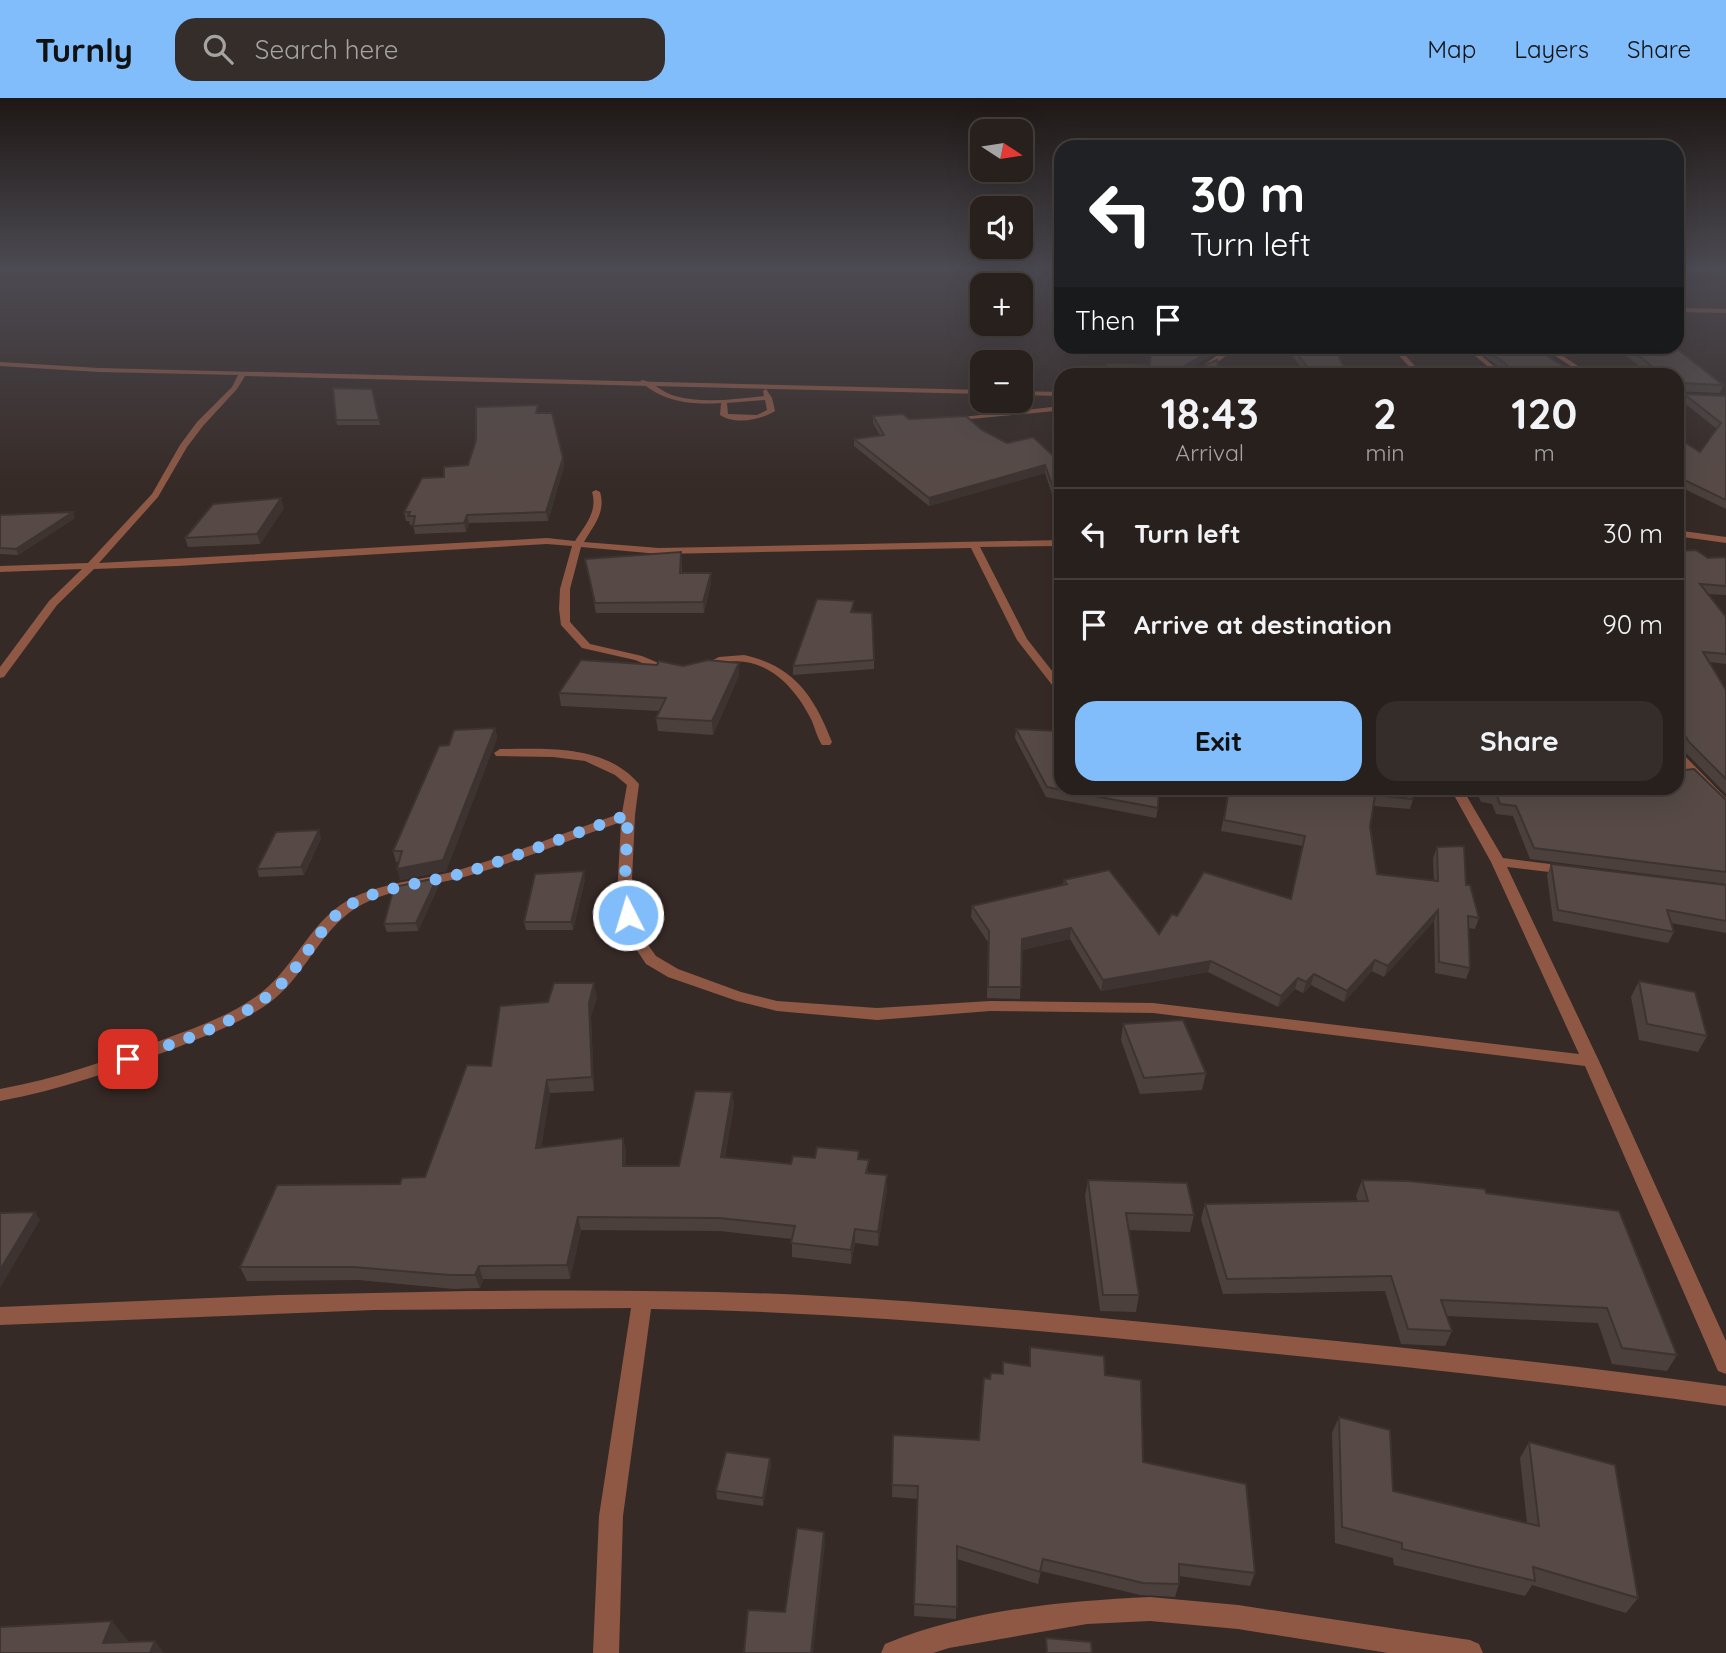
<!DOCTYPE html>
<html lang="en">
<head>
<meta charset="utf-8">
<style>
	body { margin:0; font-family:Quicksand,sans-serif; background:#342d29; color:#f1f3f6; height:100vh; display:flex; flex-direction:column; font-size:26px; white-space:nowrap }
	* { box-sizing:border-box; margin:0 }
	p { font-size:23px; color:#a5a3a3 }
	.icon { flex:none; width:38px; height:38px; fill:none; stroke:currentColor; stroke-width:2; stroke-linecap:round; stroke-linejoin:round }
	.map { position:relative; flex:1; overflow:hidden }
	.drawer { position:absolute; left:1054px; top:270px; width:630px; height:427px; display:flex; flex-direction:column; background:#28201c; border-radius:21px; box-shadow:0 7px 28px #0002,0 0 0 2px #443e3b }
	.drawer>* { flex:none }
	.guide { position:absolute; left:1054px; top:42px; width:630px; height:214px; border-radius:21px; box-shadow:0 7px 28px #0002,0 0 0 2px #443e3b; background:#202124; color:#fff; overflow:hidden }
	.needle { width:46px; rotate:102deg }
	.buttons { position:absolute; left:970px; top:21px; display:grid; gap:14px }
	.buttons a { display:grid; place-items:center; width:63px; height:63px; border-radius:14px; background:#28201c; box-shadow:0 7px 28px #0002,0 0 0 2px #443e3b; font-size:35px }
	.pin { position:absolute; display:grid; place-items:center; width:60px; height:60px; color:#fff; margin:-30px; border-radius:14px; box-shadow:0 4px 10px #0006 }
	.me { position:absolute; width:77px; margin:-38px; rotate:355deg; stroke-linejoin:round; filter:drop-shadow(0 0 5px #0008) }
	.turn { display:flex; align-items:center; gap:24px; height:147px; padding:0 21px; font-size:32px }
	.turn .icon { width:91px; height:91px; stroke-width:2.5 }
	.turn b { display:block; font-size:49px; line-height:60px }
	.then { display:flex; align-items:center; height:66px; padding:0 21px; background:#0003; gap:14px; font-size:26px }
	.eta { display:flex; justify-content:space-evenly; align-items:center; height:119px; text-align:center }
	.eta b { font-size:42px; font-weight:700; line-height:49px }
	.cta { display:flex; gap:14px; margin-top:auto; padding:14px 21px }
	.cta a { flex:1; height:80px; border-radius:21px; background:#80bdfa; color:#111; font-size:28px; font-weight:700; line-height:80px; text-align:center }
	.cta a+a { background:#342d29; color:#f1f3f6 }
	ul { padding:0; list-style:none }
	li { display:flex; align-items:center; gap:21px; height:91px; padding:0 21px; border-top:2px solid #443e3b }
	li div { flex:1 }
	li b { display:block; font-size:26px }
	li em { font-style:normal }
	header { display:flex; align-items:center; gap:42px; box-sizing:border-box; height:98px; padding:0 35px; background:#80bdfa; color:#111 }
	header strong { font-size:33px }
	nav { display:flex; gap:38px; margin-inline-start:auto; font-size:24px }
	.search { width:490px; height:63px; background:#342d29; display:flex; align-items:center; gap:18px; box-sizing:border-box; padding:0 24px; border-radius:21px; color:#a5a3a3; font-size:26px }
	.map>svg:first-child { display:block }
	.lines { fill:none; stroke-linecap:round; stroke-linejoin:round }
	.lane { fill:#8e5845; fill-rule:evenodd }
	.street { fill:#8e5845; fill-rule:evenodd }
	.wall { fill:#4b403c }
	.shaded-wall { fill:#3d3431 }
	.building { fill:#574a46; stroke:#3d3431; stroke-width:2 }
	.route { stroke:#80bdfa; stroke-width:12; stroke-dasharray:0 21.6 }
</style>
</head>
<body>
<header>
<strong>Turnly</strong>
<div class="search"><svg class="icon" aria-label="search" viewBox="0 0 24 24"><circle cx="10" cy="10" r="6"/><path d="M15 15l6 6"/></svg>Search here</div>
<nav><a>Map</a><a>Layers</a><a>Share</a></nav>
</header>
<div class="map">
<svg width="1726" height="1555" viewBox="0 0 1726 1555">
	<rect width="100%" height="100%" fill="#362a26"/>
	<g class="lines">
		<path class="lane" d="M641,282C652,283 663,295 675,298C703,306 735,301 764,298L763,293L766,291L772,300L775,313C761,322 735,327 720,317L721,305C691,307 664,304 641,284ZM765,302L767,312L757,317L728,316L727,305Z"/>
		<path class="street" d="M1676,210L1726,211V215L1676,214Z
			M1230,248H1238C1223,260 1204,278 1185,276L1201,269Z
			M1390,248H1397L1422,276H1416Z
			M1463,248H1470L1503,276H1497Z
			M1540,248H1548L1590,276H1583Z
			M0,264L99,270L982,292V296L245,278L237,291L203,328L187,349L158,399L99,465L547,440L575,443C585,427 598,414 592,394L596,392L600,394C606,414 594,427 584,444L659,450L1060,442V448L980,449L1027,541L1060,583V593L1056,592L1017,542L971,450L659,456L581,449L570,491V524L590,546L642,558L675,572V576L671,577L635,562L582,550L561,527L559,511L560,491L572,448L547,446L178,468L94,471L57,507L4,579L0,580V569L49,503L82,471L0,474V468L88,465L152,396L180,347L197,324L232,289L238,277L99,274L0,268Z
			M1020,293L1060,294V298L1020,297Z
			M1676,296L1726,298V302L1676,300Z
			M1052,309L1055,313L949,323L945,321Z
			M1676,432L1726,439V445L1676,438Z
			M744,557C794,568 814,598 832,644L830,647H822C817,639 815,630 811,621C795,589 766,558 727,564C718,566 710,571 701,573L696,570L719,559Z
			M500,651C547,651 605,646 639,686L635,717L632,781L635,817L646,844L656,858L678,871L741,894L777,903L877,910L990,903L1153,905L1579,956L1491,764L1450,690H1462L1503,760L1566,768L1573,772L1566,776L1507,769L1599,963L1726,1243V1276L1718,1273L1585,968L1153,915L990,913L877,922L777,913L737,903L668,879L646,866L634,848L621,817L618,781L621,724C571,741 522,762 471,777C435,788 396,789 363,806C323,826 308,874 273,902C243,925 207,937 173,951C116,972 60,992 0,1003V991C56,981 109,962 162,942C197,929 233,917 262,894C297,866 313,818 354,799C388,783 426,782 462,771C516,755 568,733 622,715L627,687L615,677L585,663L553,659L496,658L494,655Z
			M1676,652L1680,653L1726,700V711L1721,710L1676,664Z
			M468,1193C580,1192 692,1192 804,1197C948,1204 1091,1219 1234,1233C1398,1249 1562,1265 1726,1288V1308C1543,1282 1360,1264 1176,1246C1001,1229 827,1213 651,1211L623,1418L619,1555H593L599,1418L631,1210L374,1212L0,1227V1209L280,1197Z
			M1150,1499L1238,1507L1470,1542L1479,1546L1483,1555H1388L1238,1531L1150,1523L1087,1526L949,1550L933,1555H881L885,1546C967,1512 1062,1503 1150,1499Z"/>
	</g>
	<path class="wall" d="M1285,248H1334L1347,276H1242V275L1306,276Z
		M1472,248H1531L1576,276H1505V274Z
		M1614,248H1673L1723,287L1720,295L1676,293V276H1649Z
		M372,291L380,327H337L336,322Z
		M1684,296L1726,298V411L1676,387V339L1700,354L1717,331L1682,303Z
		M539,315L563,360L564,368L548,423L469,425L466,434L415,436L413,427H410L409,423H406L404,414L444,379L468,367Z
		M873,318L909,321L982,332L1007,345L1060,364V420L1045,375L929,408L854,348V341L880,337L873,325Z
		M284,410L260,446L188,449L185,440Z
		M0,417L75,420L18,457L0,456Z
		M1676,453L1708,460L1726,459V497L1708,496L1726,519V566L1709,564L1726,592V696L1685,654L1676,640Z
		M681,454L682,475H711V485L704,515H596L585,461Z
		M1059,464H1060V500L1056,494Z
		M854,512V514L874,562V571L793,577V568Z
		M739,565V577L713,637L658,633L656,620L660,613L561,608L559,595L683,568Z
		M1056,627L1158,710L1156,720L1046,699L1015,640L1016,631L1056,633Z
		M495,630L497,640L446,773L400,782L399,764H396L393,753L449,647Z
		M1229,690H1410L1413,701L1410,711L1373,708L1370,729L1377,776L1434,783L1433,760L1437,749L1466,787L1479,820L1475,831L1468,830L1470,870L1466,881L1435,875L1434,823L1384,879L1372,873L1344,904L1311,887L1303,895L1295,891L1278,909L1208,874L1101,893L1070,841L1022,852L1020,901L987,900L988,844L971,819L972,808L1063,787L1064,782L1159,836L1177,818L1291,801L1303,748L1221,733Z
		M1464,690H1676L1726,702V786L1530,761L1513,718L1496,716L1492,706L1481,704L1476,692L1465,691Z
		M321,740L304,777L259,779L257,771Z
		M1551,766L1726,787V835L1671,825L1674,834L1668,845L1553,823L1547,777Z
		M437,780L439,787L418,833L387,834L384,826Z
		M585,781L573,832H526L524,824Z
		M1639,883L1707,938L1698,954L1639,942L1631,899Z
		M597,899L591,918L594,993L550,995L541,1050L623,1040L626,1054L625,1068H679L732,994L734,1007L725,1059L791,1066L815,1060L859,1061L869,1075L887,1091L878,1148L855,1145L851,1166L792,1159V1141L720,1133L581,1132L570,1181H483L480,1190L454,1191L358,1182L247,1183L240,1169L400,1086L425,1079L491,968Z
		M1123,926L1206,975L1202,992L1140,996L1121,942Z
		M1088,1082L1194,1117L1190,1134L1129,1132L1139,1197L1136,1214L1100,1213L1085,1098Z
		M1362,1082L1486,1095L1677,1257L1667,1273L1612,1266L1598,1225L1447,1218L1452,1233L1445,1248L1401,1246L1385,1193L1223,1196L1201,1121L1205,1106L1358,1103L1356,1098Z
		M1030,1249L1105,1277L1143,1364L1255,1475L1250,1488L1179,1478V1486L1175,1499L1140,1497L1041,1473L1038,1486L957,1461L956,1521L914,1518L918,1401L892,1399L893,1337L978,1342L990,1281L1002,1276L1003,1264L1029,1267Z
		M1339,1319L1393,1393L1527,1425L1520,1360L1529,1344L1638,1500L1626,1515L1532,1487L1525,1498L1394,1467L1393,1460L1335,1445L1332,1335Z
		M770,1360L771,1368L763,1408L717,1401L716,1393Z"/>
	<path class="shaded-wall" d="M1215,250L1214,256L1182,275L1183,269Z
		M563,360L564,368L548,423L546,414Z
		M1045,367V375L929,408V400Z
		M281,400L284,410L260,446L257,436Z
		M73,414L75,420L18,457L16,451Z
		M467,417L469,425L466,434L464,425Z
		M711,475V485L704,515L703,504Z
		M739,565V577L713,637L712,623Z
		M495,630L497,640L446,773L400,782L397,771Z
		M319,732L321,740L304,777L301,769Z
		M584,773L585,781L573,832L571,824Z
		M437,780L439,787L418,833L416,825Z
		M1438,812L1434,823L1384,879L1388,868Z
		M1071,830L1070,841L1021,852L1022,841Z
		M1375,862L1372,873L1344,904L1347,893Z
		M1211,863L1208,874L1101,893L1103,882Z
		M1314,876L1311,887L1303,895L1306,884Z
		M1298,880L1295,891L1278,909L1281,898Z
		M594,885L597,899L591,918L594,993L592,979L589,905Z
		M547,982L550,995L539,1064L536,1050Z
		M732,994L734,1007L723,1073L721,1059Z
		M623,1040L626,1054L625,1082L623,1068Z
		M887,1077V1091L878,1148V1134Z
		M35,1114L40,1122L0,1190V1172Z
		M578,1119L581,1132L570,1181L567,1167Z
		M855,1131V1145L851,1166V1152Z
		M479,1168L483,1181L480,1190L475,1177Z
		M770,1360L771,1368L763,1408V1400Z
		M824,1434L825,1446L813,1555H811Z
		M112,1523L130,1545H103Z
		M155,1543L164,1555H150Z"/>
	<path class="building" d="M1151,248H1215V250L1183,269L1186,272H1194L1217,262L1219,276H1106L1107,266L1150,267Z
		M1291,248H1334L1347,276H1313Z
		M1481,248H1531L1576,276H1512L1506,271L1507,267Z
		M1626,248H1673L1723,287L1679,285L1677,288L1676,276H1662Z
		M1242,275L1312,276H1245Z
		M333,290L372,291L379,322H336Z
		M1684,296L1726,298V402L1676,378V339L1700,354L1721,325Z
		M538,307L536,315H552L563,360L546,414L467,417L464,425L413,428L415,418H408L410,414H404L422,380L444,379V369L468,367L476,342V309Z
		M903,316L909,321L966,318L982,332L1007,345L1033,339L1060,364V409L1045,367L929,400L854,341L884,337L873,318Z
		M281,400L257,436L185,440L213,406Z
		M73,414L16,451L0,450V417Z
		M1696,452L1708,460L1726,459V488L1700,486L1726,519V556L1703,554L1726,592V681L1689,644L1676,622V453Z
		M681,454L680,475H711L703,504L595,505L585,461Z
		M1059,464H1060V490L1057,485Z
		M817,501L854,503L851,514L872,515L874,562L793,568Z
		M581,562L657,567L659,563L683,568L708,562L739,565L712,623L656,620L666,600L559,595Z
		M1056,627H1060V690H1159L1158,710L1047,689L1016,631L1057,633Z
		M495,630L443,762L397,771L402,753H393L439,648L449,647L454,632Z
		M1694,671L1726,702V774L1534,750L1516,708L1500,706L1496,695L1485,694L1483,690H1676V673Z
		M1229,690H1410L1413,701L1375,697L1370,729L1377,776L1438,783L1437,749L1464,748L1466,787H1470L1479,820L1468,818L1470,870L1439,864L1438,812L1388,868L1375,862L1347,893L1314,876L1306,884L1298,880L1281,898L1211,863L1103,882L1071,830L1022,841L1021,889H988L989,833L972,808L1067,786L1064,782L1109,772L1159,836L1172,816L1177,818L1204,774L1291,801L1305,738L1224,722Z
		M319,732L301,769L257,771L276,734Z
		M1551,766L1726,787V823L1667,812L1674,834L1558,812Z
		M584,773L571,824H524L535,776Z
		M437,780L416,825L384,826L394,789Z
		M1639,883L1695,894L1707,938L1647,926Z
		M554,885H594L589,905L592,979L547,982L536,1050L623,1040V1068H679L695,993L732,994L721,1059L791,1066L793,1058L815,1060L817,1049L859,1053L858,1061L869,1062L866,1075L887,1077L878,1134L855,1131L851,1152L791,1145L795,1128L719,1120L578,1119L567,1167L479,1168L475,1177H450L353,1169H240L277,1087L400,1086L402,1080L425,1079L467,967L491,968L500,908L548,904Z
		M1183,922L1206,975L1144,980L1123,926Z
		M1088,1082L1187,1085L1194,1117L1126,1115L1139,1197H1103Z
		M1362,1082L1409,1083L1485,1091L1486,1095L1619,1113L1677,1257L1622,1250L1607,1210L1441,1202L1452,1233L1408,1231L1391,1178L1227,1181L1205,1106L1368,1103Z
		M35,1114L0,1172V1115Z
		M1030,1249L1104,1258L1105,1277L1141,1282L1143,1364L1246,1386L1255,1475L1179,1466V1486L1143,1485L1043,1461L1040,1474L957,1448V1509L914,1506L918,1388L892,1387L893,1337L979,1342L984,1280L990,1281L991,1275L1003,1276V1264L1030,1268Z
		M1339,1319L1390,1332L1393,1393L1539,1428L1529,1344L1615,1367L1638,1500L1533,1469L1535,1483L1402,1451V1445L1342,1429Z
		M726,1354L770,1360L763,1400L716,1393Z
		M797,1430L824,1434L811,1555H744L748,1512L785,1514Z
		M112,1523L103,1545L155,1543L150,1555H0V1529Z
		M1046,1540L1091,1544L1092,1555H1047Z"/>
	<linearGradient id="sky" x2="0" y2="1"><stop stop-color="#1e1715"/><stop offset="0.44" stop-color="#4c4a52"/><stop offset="1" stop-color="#4c4a52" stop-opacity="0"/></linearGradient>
	<rect width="1726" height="387" fill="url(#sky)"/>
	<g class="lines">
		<path class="route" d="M128,961C180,943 240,926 280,887C303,866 321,826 345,810C380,787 428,786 467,774C521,757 574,735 628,717L625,780L628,817"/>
	</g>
</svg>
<div class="buttons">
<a><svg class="needle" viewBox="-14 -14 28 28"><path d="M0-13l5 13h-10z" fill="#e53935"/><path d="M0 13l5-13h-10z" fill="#a5a3a3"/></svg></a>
<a><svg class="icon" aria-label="sound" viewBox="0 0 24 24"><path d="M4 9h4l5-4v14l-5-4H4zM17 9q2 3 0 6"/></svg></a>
<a>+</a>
<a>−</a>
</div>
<div class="pin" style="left:128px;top:961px;background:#d93025"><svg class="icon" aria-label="arrive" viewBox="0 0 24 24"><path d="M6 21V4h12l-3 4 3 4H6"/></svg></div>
<svg class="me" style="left:628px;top:817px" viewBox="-20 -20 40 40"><circle r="17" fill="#80bdfa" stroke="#fff" stroke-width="3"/><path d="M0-11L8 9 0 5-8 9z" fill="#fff"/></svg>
<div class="guide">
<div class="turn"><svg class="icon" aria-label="left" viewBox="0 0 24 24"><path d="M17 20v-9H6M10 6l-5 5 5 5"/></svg><div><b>30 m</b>Turn left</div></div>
<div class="then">Then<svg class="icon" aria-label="arrive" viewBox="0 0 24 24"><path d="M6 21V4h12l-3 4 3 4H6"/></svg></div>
</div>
<section class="drawer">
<div class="eta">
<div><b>18:43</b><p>Arrival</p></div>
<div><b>2</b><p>min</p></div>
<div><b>120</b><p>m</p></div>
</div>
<ul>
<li><svg class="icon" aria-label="left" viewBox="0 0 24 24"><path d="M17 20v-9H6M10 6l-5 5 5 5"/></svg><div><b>Turn left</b></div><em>30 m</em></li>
<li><svg class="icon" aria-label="arrive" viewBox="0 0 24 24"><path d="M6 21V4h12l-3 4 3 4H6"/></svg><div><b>Arrive at destination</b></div><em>90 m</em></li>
</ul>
<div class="cta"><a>Exit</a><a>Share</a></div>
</section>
</div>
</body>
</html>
